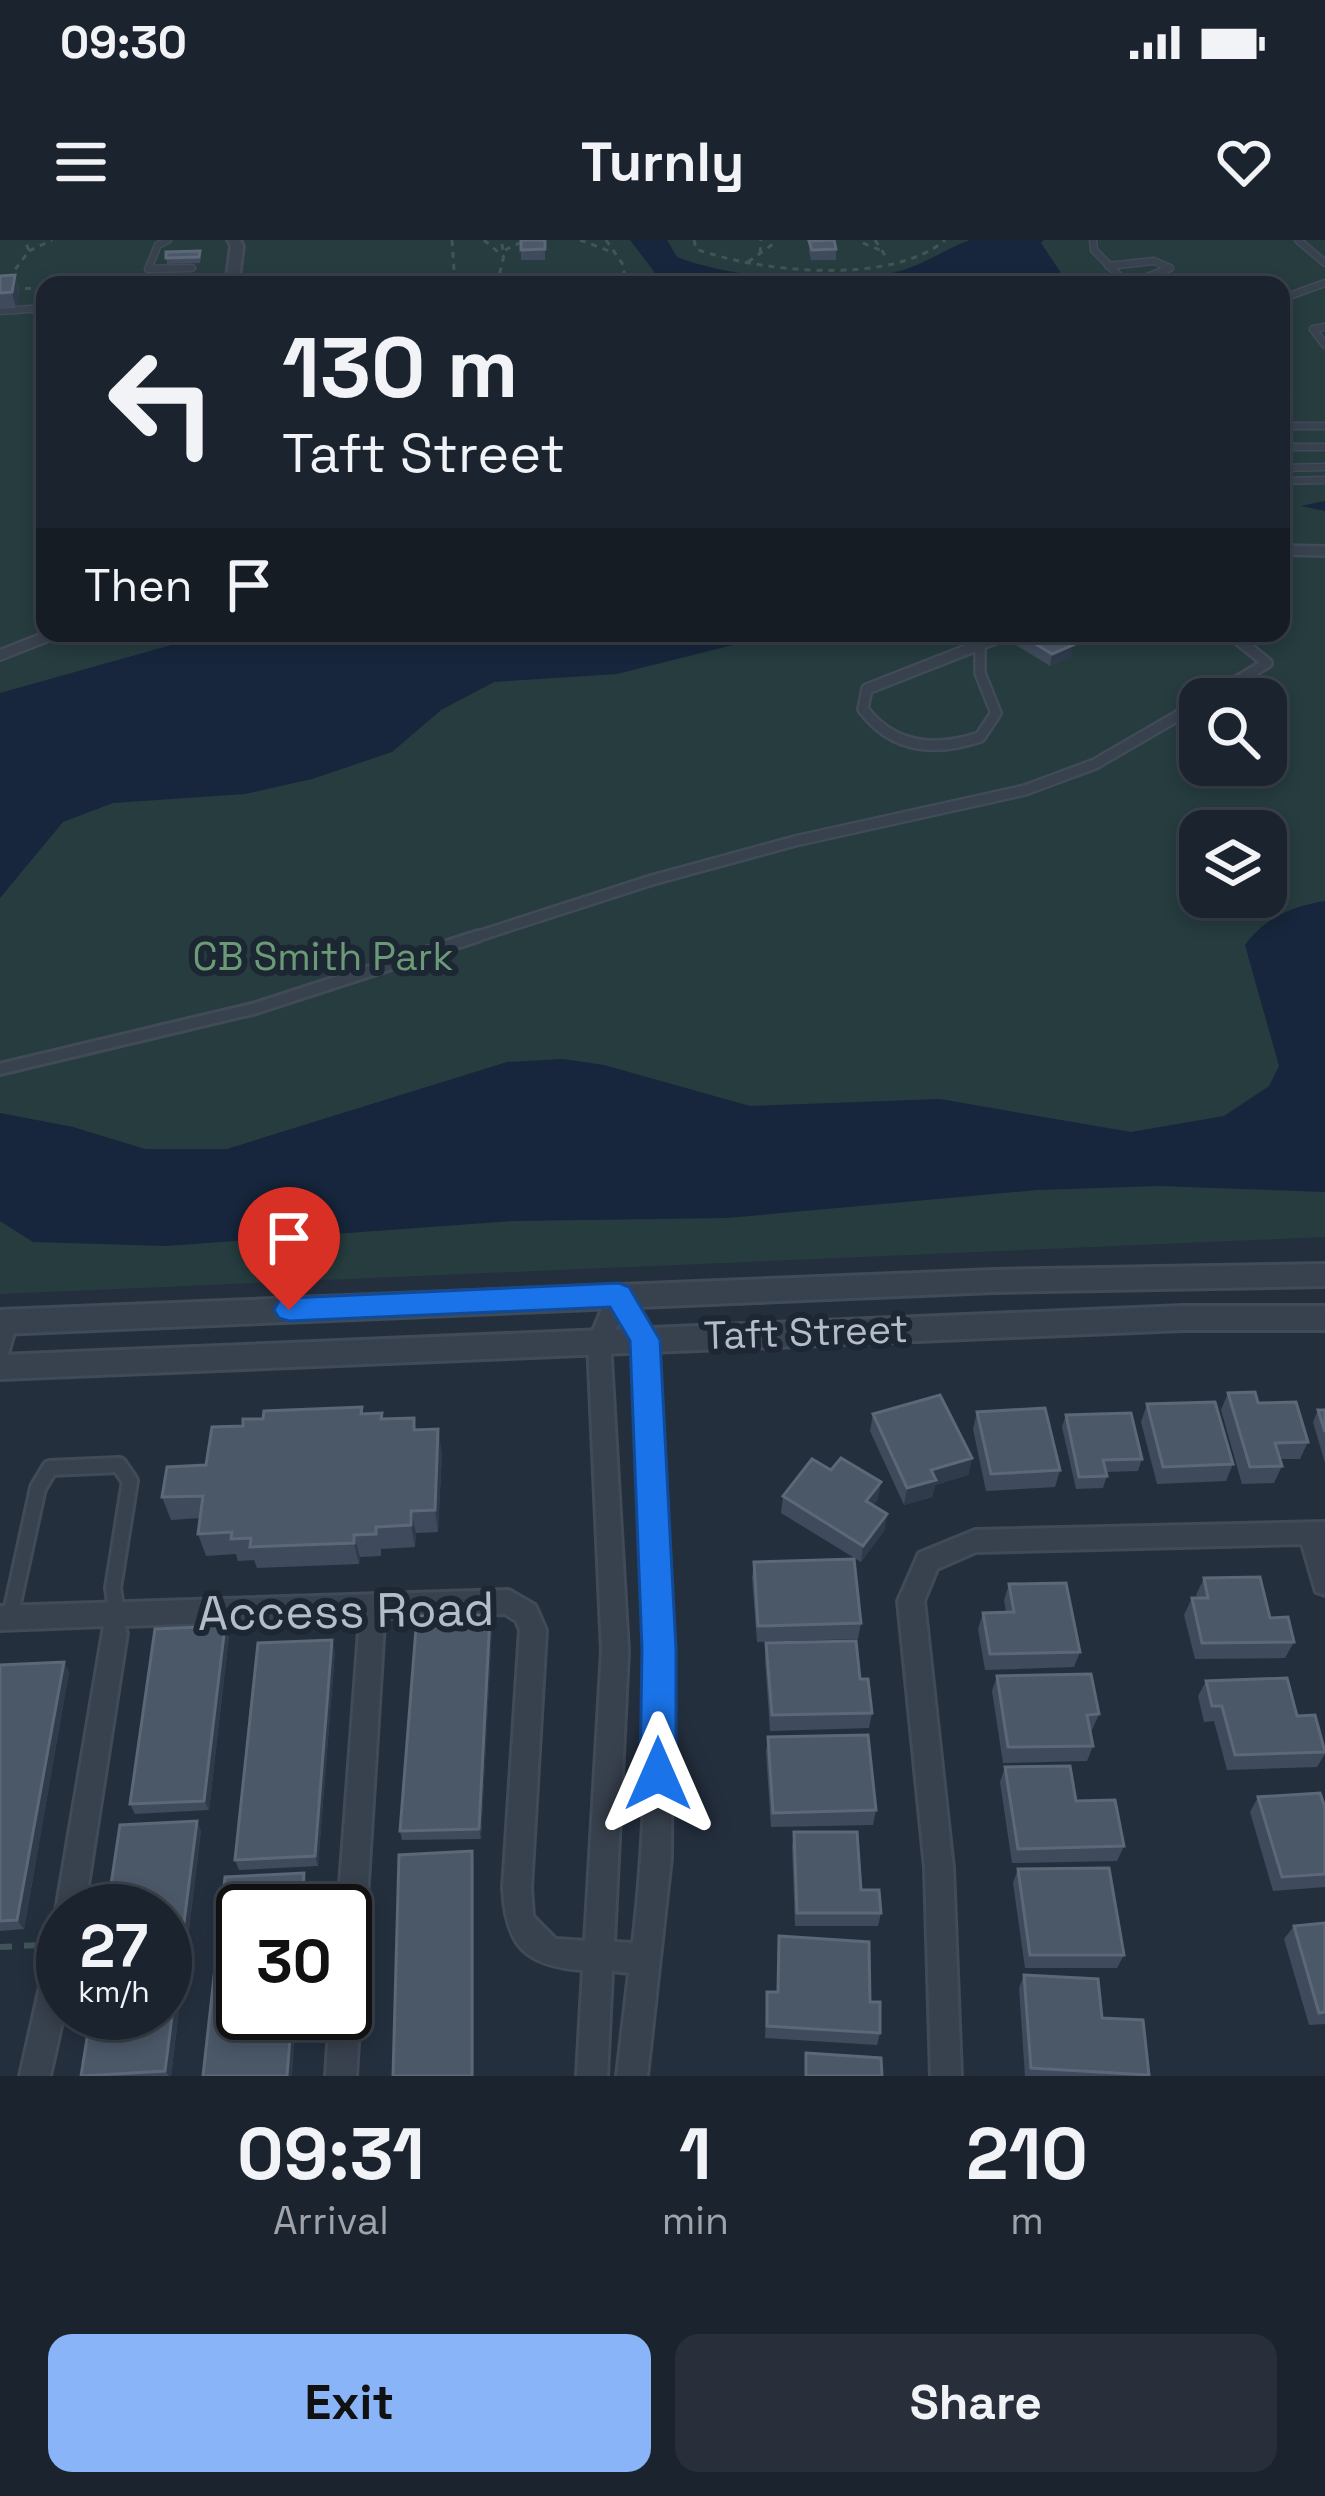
<!DOCTYPE html>
<html lang="en">
<head>
<meta charset="utf-8">
<style>
	body { margin:0; font-family:"Space Grotesk",sans-serif; background:#282f3a; color:#f1f3f6; height:100vh; display:flex; flex-direction:column; font-size:45px; white-space:nowrap }
	* { box-sizing:border-box; margin:0 }
	p { font-size:39px; color:#a0a4aa }
	.icon { flex:none; width:66px; height:66px; fill:none; stroke:currentColor; stroke-width:2; stroke-linecap:round; stroke-linejoin:round }
	.map { position:relative; height:1836px; overflow:hidden }
	.details { display:flex; flex-direction:column; background:#1b232e; flex:1 }
	.details>* { flex:none }
	.top-card { position:absolute; left:36px; top:36px; width:1254px; height:366px; border-radius:24px; box-shadow:0 6px 18px #0003,0 0 0 3px #39404a; background:#1b232e; color:#f1f3f6; overflow:hidden }
	.fabs { position:absolute; left:1179px; top:438px; display:grid; gap:24px }
	.fabs a { display:grid; place-items:center; width:108px; height:108px; border-radius:24px; background:#1b232e; box-shadow:0 6px 18px #0003,0 0 0 3px #39404a; font-size:60px }
	.speed { position:absolute; left:36px; top:1644px; display:flex; gap:24px; font-size:60px; font-weight:700; text-align:center }
	.speed>* { display:grid; place-content:center; width:156px; height:156px; border-radius:50%; background:#1b232e; box-shadow:0 6px 18px #0003,0 0 0 3px #39404a; line-height:1 }
	.speed small { font-size:30px; font-weight:400 }
	.speed .limit { border:6px solid #111; border-radius:18px; background:#fff; color:#111 }
	.pin { position:absolute; display:grid; place-items:center; width:102px; height:102px; color:#fff; margin:-123px -51px; border-radius:50% 50% 50% 0; rotate:-45deg; box-shadow:0 0 12px #0007 }
	.pin .icon { rotate:45deg }
	.me { position:absolute; width:132px; margin:-66px; rotate:0deg; stroke-linejoin:round; filter:drop-shadow(0 0 9px #0008) }
	.turn { display:flex; align-items:center; gap:42px; height:252px; padding:0 48px; font-size:54px }
	.turn .icon { width:156px; height:156px; stroke-width:2.5 }
	.turn b { display:block; font-size:84px; line-height:102px }
	.then { display:flex; align-items:center; height:114px; padding:0 48px; background:#0003; gap:24px; font-size:45px }
	.eta { display:flex; justify-content:space-evenly; align-items:center; height:204px; text-align:center }
	.eta b { font-size:72px; font-weight:700; line-height:84px }
	.button { display:flex; gap:24px; margin-top:auto; padding:24px 48px }
	.button a { flex:1; height:138px; border-radius:24px; background:#8ab4f8; color:#111; font-size:48px; font-weight:700; line-height:138px; text-align:center }
	.button a+a { background:#282f3a; color:#f1f3f6 }
	.status { display:flex; justify-content:space-between; align-items:center; height:84px; padding:0 60px; background:#1b232e; direction:ltr }
	.status svg { height:33px; fill:currentColor }
	header { display:flex; justify-content:space-between; align-items:center; height:156px; padding:0 48px; background:#1b232e; font-size:54px; font-weight:700 }
	.map>svg:first-child { display:block }
	.green { fill:#263c3f; fill-rule:evenodd }
	.water { fill:#17263c }
	.lines { fill:none; stroke-linecap:round; stroke-linejoin:round }
	.canal { fill:#17263c; fill-rule:evenodd }
	.service-far3-casing { stroke:#414a57; stroke-width:9 }
	.service-far2-casing { stroke:#414a57; stroke-width:14 }
	.service-far1-casing { stroke:#414a57; stroke-width:16 }
	.service-casing { stroke:#414a57; stroke-width:20 }
	.minor-casing { stroke:#414a57; stroke-width:6 }
	.tertiary-casing { stroke:#414a57; stroke-width:6 }
	.path-far1 { stroke:#3f5557; stroke-width:3; stroke-dasharray:6 6; stroke-linecap:butt }
	.path { stroke:#3f5557; stroke-width:6; stroke-dasharray:12 12; stroke-linecap:butt }
	.service-far3 { stroke:#38414e; stroke-width:6 }
	.service-far2 { stroke:#38414e; stroke-width:9 }
	.service-far1 { stroke:#38414e; stroke-width:10 }
	.service { stroke:#38414e; stroke-width:14 }
	.minor { fill:#38414e; fill-rule:evenodd }
	.tertiary { fill:#38414e; fill-rule:evenodd }
	.wall { fill:#3f4b5c }
	.shaded-wall { fill:#2f3b4b }
	.building { fill:#4b5868; stroke:#5c6777; stroke-width:3 }
	.route { fill:#1a73e8; stroke:#114b97; stroke-width:3 }
	.labels { text-anchor:middle; dominant-baseline:central; stroke-width:12; stroke-linejoin:round; paint-order:stroke }
	.park-label { font-size:39px; fill:#6b9a76; stroke:#1d2633 }
	.street-label { font-size:39px; fill:#b4bcc9; stroke:#1d2633 }
	.near-street-label { font-size:48px; fill:#b4bcc9; stroke:#1d2633 }
</style>
</head>
<body>
<div class="status"><b>09:30</b><svg viewBox="0 0 49 12"><path d="M0 12V9h3v3zM5 12V6h3v6zM10 12V3h3v9zM15 12V0h3v12zM26 1h20v11H26zM47 4h2v5h-2z"/></svg></div>
<header><svg class="icon" aria-label="menu" viewBox="0 0 24 24"><path d="M4 6h16M4 12h16M4 18h16"/></svg>Turnly<svg class="icon" aria-label="heart" viewBox="0 0 24 24"><path d="M12 20l-8-8c-3-5 5-10 8-4 3-6 11-1 8 4z"/></svg></header>
<div class="map">
<svg width="1325" height="1836" viewBox="0 0 1325 1836">
	<rect width="100%" height="100%" fill="#242f3e"/>
	<path class="green" d="M0,0H1325V997L0,1054ZM45,45H1281V393H45ZM1200,459H1266V525H1200ZM1200,591H1266V657H1200Z"/>
	<path class="water" d="M630,0H667L677,17C731,39 839,46 896,32C922,26 949,7 970,0C990,0 1022,0 1044,0L1041,3L1069,45H659L653,30Z
		M189,393H781L617,434L494,442L441,470L392,512L312,539L245,554L113,563L63,582L0,658V453L182,402Z
		M1325,661V952L1159,946L1037,950L727,978L513,981L166,1006L33,1002L0,981V873L73,887L145,909H227L507,822L563,819L604,825L750,866L940,859L1131,892L1224,876L1269,846L1279,826L1245,705C1264,678 1293,666 1325,661Z"/>
	<g class="lines">
		<path class="canal" d="M1325,261V271L1301,266Z"/>
		<g class="service-far3-casing">
			<path id="service-far3" d="M168,0L158,5L148,29L192,28
				M1093,0L1094,10L1128,45
				M1298,0L1325,23
				M1108,26L1154,21L1170,28L1127,45
				M1281,59L1325,43
				M0,71L45,68
				M1325,87L1313,89L1325,105
				M1281,186H1325
				M1281,207H1325
				M1281,228L1325,227
				M1281,241L1325,240"/>
		</g>
		<g class="service-far2-casing">
			<path id="service-far2" d="M1281,310L1325,311
				M980,406V433L996,473L980,497C935,512 893,509 863,469L867,449L1010,393
				M0,415L56,393
				M1207,459L1267,423L1230,393
				M469,699L652,640L795,601L1025,550L1095,524L1200,463"/>
		</g>
		<g class="service-far1-casing">
			<path id="service-far1" d="M0,829L256,768L478,696"/>
		</g>
		<g class="service-casing">
			<path id="service" d="M10,1377L38,1248L50,1228L119,1225L130,1241L113,1348L117,1376"/>
		</g>
		<g class="minor-casing">
			<path id="minor" d="M228,0H240L243,6L238,45H226L231,6Z
				M619,1046L627,1049L656,1100L672,1409L671,1618L647,1836H617L629,1733L612,1731L607,1836H577L583,1730C525,1726 506,1706 503,1648L520,1390L516,1381L505,1374L381,1378L384,1383L356,1836H326L330,1773H345V1671H338L360,1378L124,1386L127,1393L84,1671H63V1683L60,1681L56,1671L104,1386L0,1390V1366L509,1350L535,1365L546,1390L531,1648L533,1676L556,1699L585,1701L602,1411L588,1102L611,1049ZM621,1078L634,1101C642,1301 657,1504 633,1703L614,1702L628,1411L610,1102Z
				M6,1073L14,1076L17,1082L8,1114L0,1116V1075Z
				M1325,1282V1355L1316,1352L1302,1304L976,1312L937,1329L924,1361L953,1628L961,1836H931L925,1628L898,1361L919,1313L975,1290Z
				M63,1696L64,1773L50,1836H20L48,1711L53,1701Z"/>
		</g>
		<g class="tertiary-casing">
			<path id="tertiary" d="M1325,1024V1046L994,1052L0,1094V1070L994,1030Z
				M1183,1066H1325V1090H1183L0,1139V1115Z"/>
		</g>
		<path class="path-far1" d="M452,0L455,45
			M484,0L504,17
			M580,0L612,12
			M606,0L624,26V45
			M694,0L696,9C758,32 892,46 945,0
			M875,0L888,20
			M863,3L882,11
			M505,10L526,0
			M29,11L52,0
			M760,13L761,0
			M748,22L773,4
			M8,39L29,11L25,0
			M497,45L504,15L501,0
			M13,49L38,48L37,54"/>
		<path class="path" d="M0,1707L39,1705"/>
		<use href="#service-far3" class="service-far3"/>
		<use href="#service-far2" class="service-far2"/>
		<use href="#service-far1" class="service-far1"/>
		<use href="#service" class="service"/>
		<use href="#minor" class="minor"/>
		<use href="#tertiary" class="tertiary"/>
	</g>
	<path class="wall" d="M521,0H545V20H521Z
		M809,1L836,9V20H811L809,11Z
		M166,12L201,17L200,23L167,24Z
		M15,35L19,51L16,68L0,69V36Z
		M1281,142L1291,155L1288,167H1281Z
		M1018,393L1071,417L1050,426L1016,405Z
		M1228,1153L1308,1202L1300,1219H1280L1282,1226L1274,1243L1242,1244L1221,1170Z
		M1147,1164L1233,1224L1226,1241L1157,1244L1141,1182Z
		M362,1167L363,1174L382,1173L383,1179L416,1190L442,1212L438,1292L416,1293L415,1307L381,1309V1316L360,1317L359,1324L257,1328L254,1320L238,1321L236,1314L206,1316L198,1294L200,1278L171,1280L162,1257L206,1225L243,1186L263,1179Z
		M1318,1170H1325V1223L1313,1182Z
		M977,1172L1060,1230L1055,1247L986,1251L973,1189Z
		M873,1174L972,1218L968,1235L935,1245L932,1257L904,1265L870,1191Z
		M1066,1175L1142,1219L1138,1231L1106,1232L1107,1236L1103,1248L1076,1249L1062,1187Z
		M783,1256L878,1259L873,1265L887,1274L884,1291L861,1322L781,1273Z
		M754,1322L861,1383L858,1399L757,1402L752,1338Z
		M1204,1338L1270,1378L1294,1402L1285,1418L1195,1419L1184,1375L1192,1358H1197L1196,1355Z
		M1009,1344L1080,1412L1074,1427L985,1430L978,1389L983,1373L1006,1372L1004,1360Z
		M225,1386L229,1396L209,1570L135,1574L130,1564Z
		M492,1386L481,1599L402,1600L400,1591Z
		M766,1403L860,1439L872,1473L869,1488L770,1491L765,1419Z
		M335,1411L318,1626L239,1630L235,1620Z
		M0,1425L69,1432L24,1689L0,1691Z
		M997,1436L1099,1474L1092,1490H1090L1093,1506L1087,1521L1003,1523L992,1451Z
		M1206,1441L1297,1476L1325,1508V1514L1317,1527L1227,1530L1214,1481L1204,1482L1198,1456Z
		M768,1497L876,1570L873,1585L771,1587L766,1512Z
		M1005,1527L1076,1561L1124,1606L1117,1621L1012,1623L1000,1542Z
		M1258,1557L1325,1567V1647L1273,1651L1250,1572Z
		M197,1581L201,1591L171,1836H82Z
		M794,1592L861,1650L881,1673L878,1686H795L792,1606Z
		M1018,1629L1124,1715L1117,1728H1025L1013,1643Z
		M1325,1683V1784L1309,1785L1284,1699L1294,1686Z
		M779,1696L870,1762L880,1793L877,1805L765,1798L767,1752H777Z
		M1024,1735L1102,1778L1148,1836H1025L1019,1748Z"/>
	<path class="shaded-wall" d="M15,35L19,51L16,68L12,52Z
		M1073,405L1071,417L1050,426L1052,414Z
		M438,1189L442,1212L438,1292L435,1270Z
		M972,1218L968,1235L935,1245L932,1257L904,1265L907,1248L931,1230Z
		M881,1242L878,1259L863,1278L866,1261Z
		M411,1271L416,1293L415,1307L411,1285Z
		M887,1274L884,1291L861,1322L863,1306Z
		M354,1295L360,1317L359,1324L354,1303Z
		M490,1375L492,1386L481,1599L479,1589Z
		M225,1386L229,1396L209,1570L204,1561Z
		M332,1400L335,1411L318,1626L315,1616Z
		M64,1422L69,1432L24,1689L17,1680Z
		M197,1581L201,1591L171,1836H169L165,1831Z
		M472,1611L474,1620V1836H472Z
		M304,1633L307,1642L305,1671H301Z
		M292,1773H297L292,1836H287Z"/>
	<path class="building" d="M521,0H545V9L521,10Z
		M834,0L836,9L812,10L809,1Z
		M200,11L199,17L166,18V12Z
		M15,35L12,52L0,53V36Z
		M1281,142H1282L1291,155L1281,156Z
		M1018,393H1056L1073,405L1052,414Z
		M1255,1152L1258,1163L1296,1162L1308,1202L1275,1203L1282,1226L1250,1227L1228,1153Z
		M940,1155L972,1218L931,1230L936,1240L907,1248L873,1174Z
		M1215,1162L1233,1224L1163,1227L1147,1164Z
		M362,1167L361,1174L382,1173L381,1179L414,1178V1190L438,1189L435,1270L411,1271V1285L376,1287V1294L354,1295V1303L250,1307L251,1298L231,1299L232,1292L198,1294L203,1256L162,1257L167,1227L206,1225L212,1187L243,1186V1179H263L264,1171Z
		M1045,1168L1060,1230L991,1234L977,1172Z
		M1318,1170H1325V1192Z
		M1131,1173L1142,1219L1103,1220L1107,1236L1079,1237L1066,1175Z
		M841,1218L881,1242L866,1261L887,1274L863,1306L783,1256L812,1219L831,1230Z
		M854,1319L861,1383L758,1386L754,1322Z
		M1260,1337L1270,1378L1288,1377L1294,1402L1202,1403L1192,1358H1208L1204,1338Z
		M1066,1343L1080,1412L990,1414L983,1373L1014,1372L1009,1344Z
		M490,1375L479,1589L400,1591L417,1376Z
		M225,1386L204,1561L130,1564L155,1389Z
		M332,1400L315,1616L235,1620L258,1403Z
		M856,1401L860,1439H868L872,1473L772,1475L766,1403Z
		M64,1422L17,1680L0,1681V1425Z
		M1091,1434L1099,1474L1087,1475L1093,1506L1008,1507L997,1436Z
		M1287,1438L1297,1476L1315,1475L1325,1512L1235,1515L1222,1466H1212L1206,1441Z
		M868,1495L876,1570L773,1573L768,1497Z
		M1070,1526L1076,1561L1115,1560L1124,1606L1018,1609L1005,1527Z
		M1320,1553L1325,1567V1634L1282,1637L1258,1557Z
		M197,1581L165,1831L81,1836L91,1773H165V1671H107L120,1585Z
		M794,1592H857L861,1650H879L881,1673H797Z
		M472,1611V1836H393L399,1615Z
		M1109,1628L1124,1715H1030L1018,1629Z
		M304,1633L301,1671H243V1773H292L287,1836H203L225,1637Z
		M1325,1683V1772L1319,1773L1294,1686Z
		M779,1696L869,1702L870,1762H880V1793L767,1786V1752H778Z
		M1024,1735L1098,1739L1102,1778L1143,1780L1149,1835L1031,1828Z
		M806,1813L881,1818L882,1836H806Z"/>
	<path class="route" d="M619,1043L629,1047L660,1100L676,1409V1534L670,1546L658,1551L645,1546L640,1534L642,1409L630,1101L610,1067L289,1081L279,1078L274,1070L279,1061L289,1058Z"/>
	<g class="labels">
		<g class="park-label">
			<text x="323" y="716">CB Smith Park</text>
		</g>
		<g class="street-label">
			<text transform="translate(806 1092) rotate(-2)">Taft Street</text>
		</g>
		<g class="near-street-label">
			<text transform="translate(346 1371) rotate(-1)">Access Road</text>
		</g>
	</g>
</svg>
<div class="fabs">
<a><svg class="icon" aria-label="search" viewBox="0 0 24 24"><circle cx="10" cy="10" r="6"/><path d="M15 15l6 6"/></svg></a>
<a><svg class="icon" aria-label="layers" viewBox="0 0 24 24"><path d="M12 4l9 5-9 5-9-5zM3 14l9 5 9-5"/></svg></a>
</div>
<div class="speed"><div>27<small>km/h</small></div><div class="limit">30</div></div>
<div class="pin" style="left:289px;top:1070px;background:#d93025"><svg class="icon" aria-label="arrive" viewBox="0 0 24 24"><path d="M6 21V4h12l-3 4 3 4H6"/></svg></div>
<svg class="me" style="left:658px;top:1534px" viewBox="-20 -20 40 40"><path d="M0-17L14 15 0 8-14 15z" fill="#1a73e8" stroke="#fff" stroke-width="4"/></svg>
<div class="top-card">
<div class="turn"><svg class="icon" aria-label="left" viewBox="0 0 24 24"><path d="M17 20v-9H6M10 6l-5 5 5 5"/></svg><div><b>130 m</b>Taft Street</div></div>
<div class="then">Then<svg class="icon" aria-label="arrive" viewBox="0 0 24 24"><path d="M6 21V4h12l-3 4 3 4H6"/></svg></div>
</div>
</div>
<section class="details">
<div class="eta">
<div><b>09:31</b><p>Arrival</p></div>
<div><b>1</b><p>min</p></div>
<div><b>210</b><p>m</p></div>
</div>
<div class="button"><a>Exit</a><a>Share</a></div>
</section>
</body>
</html>
